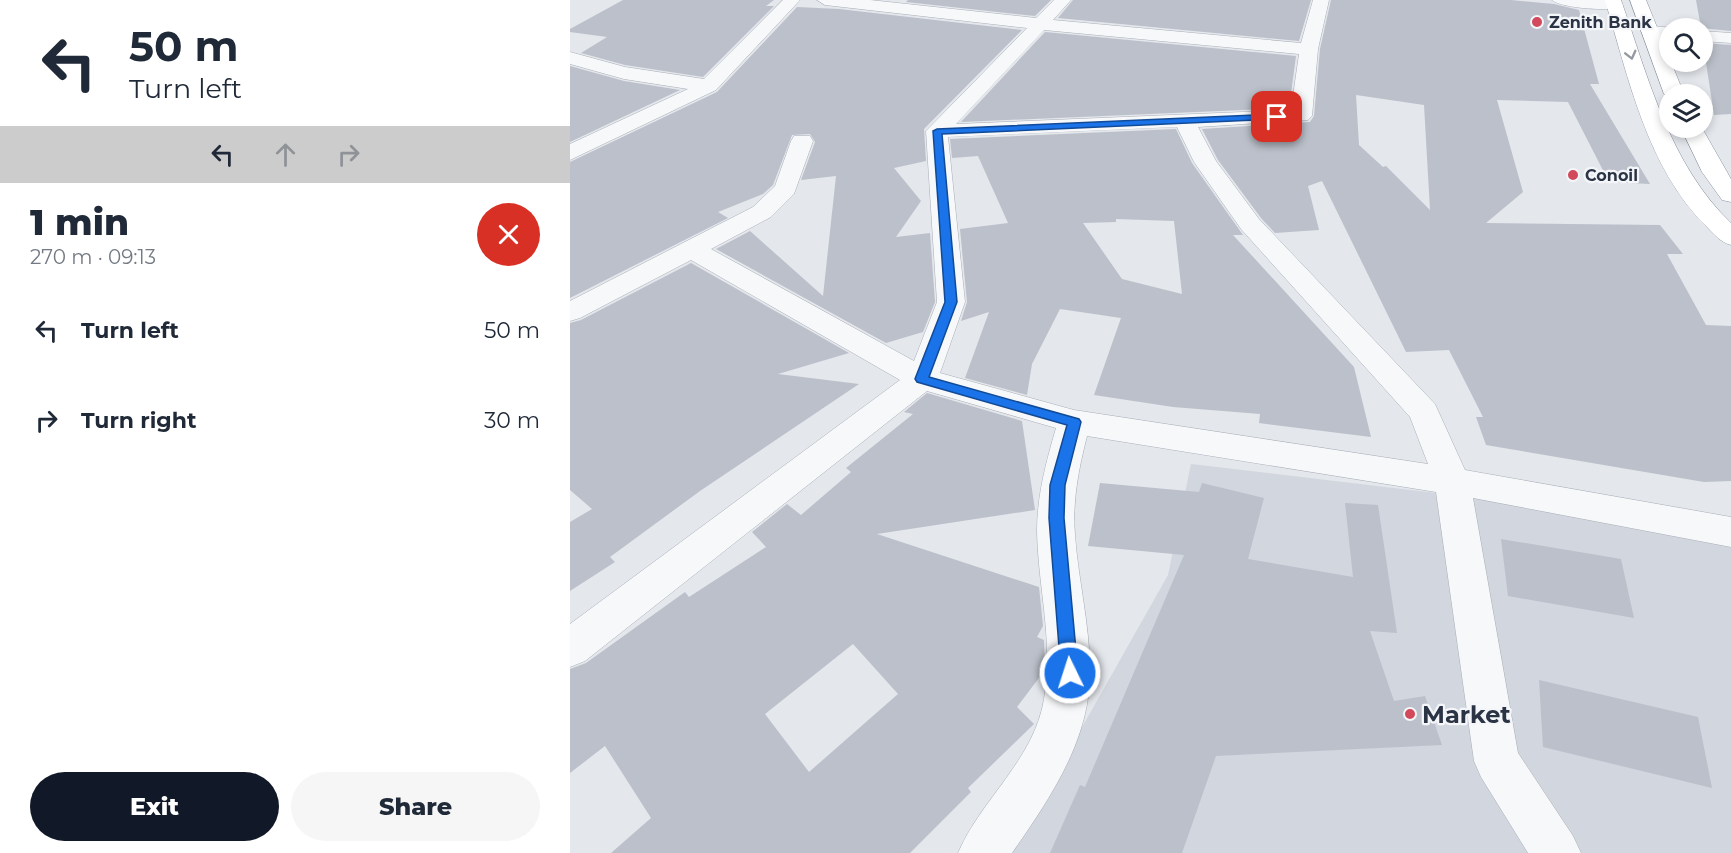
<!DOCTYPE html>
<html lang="en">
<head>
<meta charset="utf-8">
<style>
	body { margin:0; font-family:Montserrat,sans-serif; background:#f6f6f7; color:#1f2937; height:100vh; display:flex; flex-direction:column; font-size:22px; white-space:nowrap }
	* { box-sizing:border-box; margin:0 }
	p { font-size:20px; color:#747a83 }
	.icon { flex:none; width:33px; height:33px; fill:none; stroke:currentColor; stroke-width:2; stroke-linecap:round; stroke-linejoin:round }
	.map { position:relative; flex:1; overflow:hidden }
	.sheet { display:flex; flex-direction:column; background:#fff; width:570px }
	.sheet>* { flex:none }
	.guide { background:#fff; color:#1f2937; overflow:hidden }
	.fabs { position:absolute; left:1089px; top:18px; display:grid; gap:12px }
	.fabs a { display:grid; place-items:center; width:54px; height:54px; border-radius:50%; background:#fff; box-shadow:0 3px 9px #0003; font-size:30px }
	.pin { position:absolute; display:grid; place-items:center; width:51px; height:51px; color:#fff; margin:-26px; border-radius:12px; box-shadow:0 3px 9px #0006 }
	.me { position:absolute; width:66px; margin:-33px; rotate:356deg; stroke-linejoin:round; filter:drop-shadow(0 0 4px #0008) }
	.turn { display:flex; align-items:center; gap:21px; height:126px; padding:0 30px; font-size:27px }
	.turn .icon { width:78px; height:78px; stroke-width:2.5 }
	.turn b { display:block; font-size:42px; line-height:51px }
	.lanes { display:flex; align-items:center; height:57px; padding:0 30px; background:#0003; justify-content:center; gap:30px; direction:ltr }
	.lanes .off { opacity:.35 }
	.round { display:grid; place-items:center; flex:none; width:63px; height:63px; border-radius:32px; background:#f6f6f7 }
	.summary { display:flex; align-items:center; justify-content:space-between; height:102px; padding:0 30px }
	h1 { font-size:36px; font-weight:800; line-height:45px }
	.primary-button { display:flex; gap:12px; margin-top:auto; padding:12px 30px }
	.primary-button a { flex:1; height:69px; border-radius:36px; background:#111827; color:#fff; font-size:24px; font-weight:800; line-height:69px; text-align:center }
	.primary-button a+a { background:#f6f6f7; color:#1f2937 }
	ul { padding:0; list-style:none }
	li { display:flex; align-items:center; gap:18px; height:90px; padding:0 30px }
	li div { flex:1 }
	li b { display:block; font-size:22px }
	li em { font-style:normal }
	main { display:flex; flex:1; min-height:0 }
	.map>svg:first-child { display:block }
	.built { fill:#d2d6de }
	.building { fill:#bbc0ca; fill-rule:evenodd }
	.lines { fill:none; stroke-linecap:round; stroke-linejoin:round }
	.minor-casing { stroke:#a9aeb7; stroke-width:1 }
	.highway-casing { stroke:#8b94a3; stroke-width:1 }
	.minor { fill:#f7f8fa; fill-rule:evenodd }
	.highway { fill:#fff; fill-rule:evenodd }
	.oneway { stroke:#959aa2 }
	.route { fill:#1a73e8; stroke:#114b97; stroke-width:1.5 }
	.poi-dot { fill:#d1495b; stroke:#f4f6f9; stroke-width:2 }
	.labels { text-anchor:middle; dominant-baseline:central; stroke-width:4.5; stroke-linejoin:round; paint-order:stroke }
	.far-poi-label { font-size:16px; font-weight:bold; fill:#2b3445; stroke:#f4f6f9; text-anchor:start }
	.near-poi-label { font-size:24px; font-weight:bold; fill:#2b3445; stroke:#f4f6f9; text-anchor:start }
</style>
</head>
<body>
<main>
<section class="sheet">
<div class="guide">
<div class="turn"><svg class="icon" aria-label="left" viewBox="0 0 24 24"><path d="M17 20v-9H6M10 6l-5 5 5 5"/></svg><div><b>50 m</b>Turn left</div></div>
<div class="lanes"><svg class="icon" aria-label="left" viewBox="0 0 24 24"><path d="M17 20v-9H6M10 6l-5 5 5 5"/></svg><svg class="icon off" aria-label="ahead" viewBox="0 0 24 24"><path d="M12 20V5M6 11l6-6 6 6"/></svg><svg class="icon off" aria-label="right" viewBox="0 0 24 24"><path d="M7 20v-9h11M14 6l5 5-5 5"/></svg></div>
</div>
<div class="summary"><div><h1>1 min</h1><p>270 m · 09:13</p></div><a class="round" style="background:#d93025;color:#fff"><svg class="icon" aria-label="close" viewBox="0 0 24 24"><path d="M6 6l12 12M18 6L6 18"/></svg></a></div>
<ul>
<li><svg class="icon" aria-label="left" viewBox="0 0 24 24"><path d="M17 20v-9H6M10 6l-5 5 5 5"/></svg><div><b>Turn left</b></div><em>50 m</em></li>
<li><svg class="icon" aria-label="right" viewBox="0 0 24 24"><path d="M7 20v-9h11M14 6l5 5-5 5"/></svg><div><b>Turn right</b></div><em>30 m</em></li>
</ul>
<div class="primary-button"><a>Exit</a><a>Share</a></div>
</section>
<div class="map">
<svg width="1161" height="853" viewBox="0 0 1161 853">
	<rect width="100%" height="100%" fill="#e4e7ec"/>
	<path class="built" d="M621,464L1161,528V853H441L598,575Z"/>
	<path class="building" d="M53,0H204L196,6H204L133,77L55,65L11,53L37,37L0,32V29Z
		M338,0H481L465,16L336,2Z
		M503,0H741L729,41L488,18Z
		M761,0H941L984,4L1009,10L1029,84H1020L1080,184L1039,182L998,102L927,100L953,192L916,223L1090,225L1113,254H1097L1136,325L1161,326V481L1134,482L916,445L906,417H913L879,350L836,352L752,181L738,186L749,230L705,233L691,218L648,160L632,129L740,122L744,116L750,49ZM786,95L854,105L860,210L816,166L813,167L789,145Z
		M1126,0H1161V31L1131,28Z
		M227,7L269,9L452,30L354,129L356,161L324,168L351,201L326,237L360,233L365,302L353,332L316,343L146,249L180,231L253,296L266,176L231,180L245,142L240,134L222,135L203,185L193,194L148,212L158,218L0,298V162L147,92Z
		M475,32L726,56L719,108L391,122Z
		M1133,43L1161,45V114L1144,115Z
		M0,66L54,81L110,90L0,142Z
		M606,129L622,163L673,235H663L784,367L801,437L689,423L690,414L603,407L524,395L551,318L490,309L462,364L457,395L395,378L419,312L391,321L397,302L390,229L438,223L408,156L382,158L380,139ZM546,219L604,221L612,294L552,279L513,223L546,222Z
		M121,263L279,353L208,374L289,384L130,491L40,557L45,562L0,591V522L22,509L0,490V323L11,320Z
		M357,393L452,421L465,510L307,534L469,587L473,626L467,637L474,640L475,670L447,707L464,724L398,788L401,792L340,853H41L81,818L35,746L0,773V669L16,663L115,592L119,597L196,547L182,532L217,504L231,515L281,472L276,468L343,414L334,412ZM283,644L328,694L239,772L195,714Z
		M530,483L629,492L632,483L694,498L678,559L783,577L775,503L808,505L827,633L800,631L824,701L855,696L872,745L646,756L612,853H480L510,785L515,787L614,555L518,546Z
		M931,539L1051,559L1064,618L938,596Z
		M969,680L1128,717L1142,788L973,747Z"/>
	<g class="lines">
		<g class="minor-casing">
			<path id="minor" d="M213,0H230L146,90L0,160V144L118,89L54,79L0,64V52L55,67L134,79Z
				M247,0H300L466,18L484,0H501L483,20L731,43L743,0H759L748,49L742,116L738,120L628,127L646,161L689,219L865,404L895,470L1161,517V547L903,498L948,753L1003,836L1011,853H958L911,777L904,761L866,492L517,436C509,468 502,501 505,535C509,590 525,643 518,698C510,755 474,807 442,853H388C411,799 464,760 474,699C484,643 468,588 467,531C467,496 476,462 486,428L357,391L15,661L0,667V624L330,380L121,260L10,318L0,321V301L183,207L205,186L221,141L224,136H240L243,141L224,194L201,217L141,249L344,361L367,302L356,131L457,28L255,5ZM474,30L729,54L721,110L386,124ZM607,127L624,162L671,229L840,417L858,464L504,410L370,373L395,302L378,137Z
				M982,0H1045L1053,5C1047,13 989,8 982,0Z
				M1080,26L1106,28H1100V37L1074,35L1071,31Z
				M1132,31L1161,33V43L1132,41Z"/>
		</g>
		<g class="highway-casing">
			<path id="highway" d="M1035,0H1051C1078,77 1100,165 1161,223V245C1150,242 1144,234 1136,226C1077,168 1058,76 1035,0Z
				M1060,0H1076L1114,94H1100V99L1094,94Z
				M1111,128H1132L1161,179V202L1152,200L1132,172Z"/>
		</g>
		<use href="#minor" class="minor"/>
		<use href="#highway" class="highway"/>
	</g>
	<defs><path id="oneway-chevron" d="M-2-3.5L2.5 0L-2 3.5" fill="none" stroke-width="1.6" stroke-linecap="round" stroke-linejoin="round" transform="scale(1.5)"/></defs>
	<use class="oneway" href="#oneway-chevron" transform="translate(1061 55) rotate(76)"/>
	<path class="route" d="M707,114L710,115V119L372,134L387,302L359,377L509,419L511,422L495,485L494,518L508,673L506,678L500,681L493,678L491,673L479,518L480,485L497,425L347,382L345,379L375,302L363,131L367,129Z"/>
	<g class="poi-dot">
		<circle cx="967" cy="22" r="6"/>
		<circle cx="1003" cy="175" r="6"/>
		<circle cx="840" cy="714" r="6"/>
	</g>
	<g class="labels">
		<g class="far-poi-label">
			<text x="979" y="22">Zenith Bank</text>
			<text x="1015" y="175">Conoil</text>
		</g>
		<g class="near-poi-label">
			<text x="852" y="714">Market</text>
		</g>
	</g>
</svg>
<div class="fabs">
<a><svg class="icon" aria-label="search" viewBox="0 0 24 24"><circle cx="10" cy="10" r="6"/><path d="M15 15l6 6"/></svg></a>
<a><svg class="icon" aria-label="layers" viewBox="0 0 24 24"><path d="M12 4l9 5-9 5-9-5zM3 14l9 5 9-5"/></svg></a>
</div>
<div class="pin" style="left:707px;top:117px;background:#d93025"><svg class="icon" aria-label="arrive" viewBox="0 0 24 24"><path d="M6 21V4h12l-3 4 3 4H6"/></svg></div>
<svg class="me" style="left:500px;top:673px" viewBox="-20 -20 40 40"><circle r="17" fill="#1a73e8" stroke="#fff" stroke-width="3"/><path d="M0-11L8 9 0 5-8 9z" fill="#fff"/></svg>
</div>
</main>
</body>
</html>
